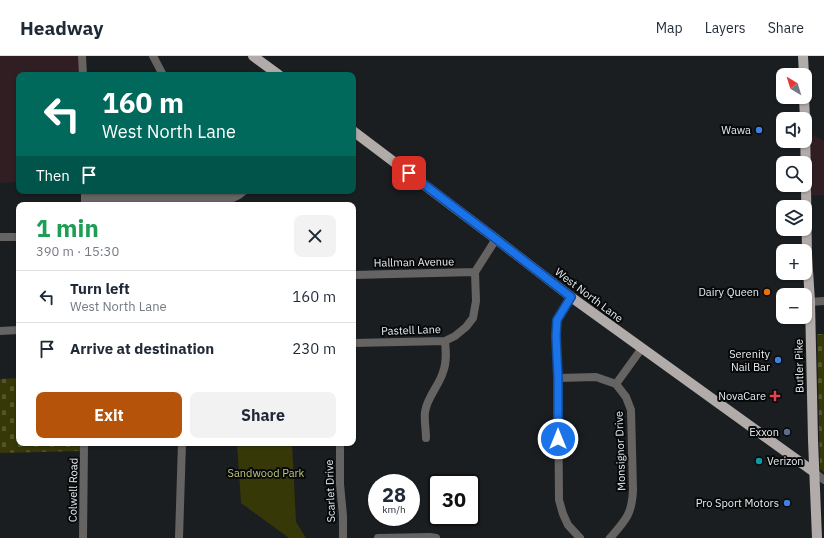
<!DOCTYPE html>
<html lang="en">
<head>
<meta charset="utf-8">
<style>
	body { margin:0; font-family:"IBM Plex Sans",sans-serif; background:#f2f2f3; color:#1f2937; height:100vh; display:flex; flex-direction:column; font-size:15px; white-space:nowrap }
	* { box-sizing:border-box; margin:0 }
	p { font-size:13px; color:#747a83 }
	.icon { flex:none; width:22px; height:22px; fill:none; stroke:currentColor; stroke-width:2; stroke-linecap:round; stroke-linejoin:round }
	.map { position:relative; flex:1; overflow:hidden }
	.details { position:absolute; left:16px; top:146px; width:340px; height:244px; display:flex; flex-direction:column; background:#fff; border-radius:8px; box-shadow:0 1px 3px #0004 }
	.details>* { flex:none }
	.banner { position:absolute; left:16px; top:16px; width:340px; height:122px; border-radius:8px; box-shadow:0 1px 3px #0004; background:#00695c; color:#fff; overflow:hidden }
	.needle { width:26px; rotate:322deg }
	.fabs { position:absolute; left:776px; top:12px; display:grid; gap:8px }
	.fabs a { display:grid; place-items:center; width:36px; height:36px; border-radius:8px; background:#fff; box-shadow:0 1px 3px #0004; font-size:20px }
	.speed { position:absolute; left:368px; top:418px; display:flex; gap:8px; font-size:20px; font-weight:700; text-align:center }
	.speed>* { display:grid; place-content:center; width:52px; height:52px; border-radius:50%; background:#fff; box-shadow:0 1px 3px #0004; line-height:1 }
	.speed small { font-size:10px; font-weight:400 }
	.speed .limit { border:2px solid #111; border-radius:6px; background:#fff; color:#111 }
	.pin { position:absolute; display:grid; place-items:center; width:34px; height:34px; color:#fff; margin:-17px; border-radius:8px; box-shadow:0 2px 6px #0006 }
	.me { position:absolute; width:44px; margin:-22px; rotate:0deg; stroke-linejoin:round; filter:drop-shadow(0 0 3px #0008) }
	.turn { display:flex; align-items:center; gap:14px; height:84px; padding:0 20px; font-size:18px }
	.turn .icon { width:52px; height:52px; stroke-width:2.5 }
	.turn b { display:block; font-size:28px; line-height:34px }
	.then { display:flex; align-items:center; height:38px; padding:0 20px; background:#0003; gap:8px; font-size:15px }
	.round { display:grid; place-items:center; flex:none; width:42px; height:42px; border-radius:8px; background:#f2f2f3 }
	.summary { display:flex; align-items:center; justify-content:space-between; height:68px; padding:0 20px }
	h1 { font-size:24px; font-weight:700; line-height:30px; color:#1e9e55 }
	.cta { display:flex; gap:8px; margin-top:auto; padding:8px 20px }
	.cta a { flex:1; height:46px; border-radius:8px; background:#b45309; color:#fff; font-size:16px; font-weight:700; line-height:46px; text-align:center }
	.cta a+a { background:#f2f2f3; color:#1f2937 }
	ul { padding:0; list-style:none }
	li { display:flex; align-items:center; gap:12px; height:52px; padding:0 20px; border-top:1px solid #e0e1e3 }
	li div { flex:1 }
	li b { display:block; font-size:15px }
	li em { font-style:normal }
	header { display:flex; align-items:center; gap:24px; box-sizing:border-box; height:56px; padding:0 20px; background:#fff; border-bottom:1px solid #e0e1e3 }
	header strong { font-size:19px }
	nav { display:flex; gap:22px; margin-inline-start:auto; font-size:14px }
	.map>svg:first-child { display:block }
	.commercial { fill:#311e22 }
	.cemetery { fill:url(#cemetery-stones) }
	.park { fill:#363907 }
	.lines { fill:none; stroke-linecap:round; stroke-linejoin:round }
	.minor { stroke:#666463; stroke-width:8 }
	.major { stroke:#b1aba9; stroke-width:10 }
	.route-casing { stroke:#114b97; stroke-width:10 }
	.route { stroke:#1a73e8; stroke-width:7 }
	.shop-dot { fill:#3f7fe0; stroke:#070809; stroke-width:1.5 }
	.food-dot { fill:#e8710a; stroke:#070809; stroke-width:1.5 }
	.health-dot { fill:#e0444e; stroke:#070809; stroke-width:1.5 }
	.service-dot { fill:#5c6f8a; stroke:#070809; stroke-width:1.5 }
	.culture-dot { fill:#0f9aa8; stroke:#070809; stroke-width:1.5 }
	.labels { text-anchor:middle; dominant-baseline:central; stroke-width:4; stroke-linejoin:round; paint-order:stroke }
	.poi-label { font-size:11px; fill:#e9ecee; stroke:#070809; text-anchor:end }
	.street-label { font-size:11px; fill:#e9ecee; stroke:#070809 }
	.park-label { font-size:11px; fill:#c0c67b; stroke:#070809 }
</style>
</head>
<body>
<header>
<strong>Headway</strong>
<nav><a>Map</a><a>Layers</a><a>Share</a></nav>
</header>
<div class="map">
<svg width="824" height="482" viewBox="0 0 824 482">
	<defs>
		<pattern id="cemetery-stones" width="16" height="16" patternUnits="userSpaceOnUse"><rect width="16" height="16" fill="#363907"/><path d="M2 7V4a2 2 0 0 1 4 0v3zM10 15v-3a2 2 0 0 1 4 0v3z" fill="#53562b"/></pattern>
	</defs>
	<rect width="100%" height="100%" fill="#1a1e21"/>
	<path class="commercial" d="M0,0H82L83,19H19V126L0,127Z
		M805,74L824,85V139L807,140Z"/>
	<path class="cemetery" d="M817,278H824V416L820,413Z
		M19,322V387H80V395L0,397V323Z"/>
	<path class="park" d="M237,387H292L296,466L306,482H289L241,447Z"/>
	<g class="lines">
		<path class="minor" d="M82,0L83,19
			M153,0L163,19
			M85,135V149
			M85,142H233L239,139L244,135
			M0,181H19
			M353,219L475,216
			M571,241L557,264L556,280L558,322L559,444L563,458L568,469L580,482
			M810,246L824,245
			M0,275L19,274
			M353,287L445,285L455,280L466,271L473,262L476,245L475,216L496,183
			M558,322L596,321L616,328L626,341L631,354L633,434C632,458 626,464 610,482
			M616,328L642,292
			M426,382C426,374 424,364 425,356C427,341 439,330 443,316C447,306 446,295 445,285
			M340,387V428L343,460V482
			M814,416L824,424
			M83,482L84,387
			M179,482L182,387
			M378,482L430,481L436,482"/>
		<path class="major" d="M253,0L279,19
			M803,0L804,19
			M804,41L805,63
			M805,66L807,198L810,246L813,384L817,482
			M353,75L496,183L571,241L814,416"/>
	</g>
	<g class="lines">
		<g class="route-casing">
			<path id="route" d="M409,117L496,183L571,241L557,264L556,280L558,322V383"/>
		</g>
		<use href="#route" class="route"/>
	</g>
	<g class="shop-dot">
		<circle cx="759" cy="74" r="4"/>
		<circle cx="778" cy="304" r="4"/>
		<circle cx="787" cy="447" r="4"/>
	</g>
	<circle class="food-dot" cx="767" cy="236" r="4"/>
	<path class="health-dot" d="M773 334h4v4h4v4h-4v4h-4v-4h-4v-4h4z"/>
	<circle class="service-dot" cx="787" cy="376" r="4"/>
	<circle class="culture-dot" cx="759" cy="405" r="4"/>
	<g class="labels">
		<g class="poi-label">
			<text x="751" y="74">Wawa</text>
			<text x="759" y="236">Dairy Queen</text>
			<text x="770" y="298">Serenity<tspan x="770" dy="13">Nail Bar</tspan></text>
			<text x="766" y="340">NovaCare</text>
			<text x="779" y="376">Exxon</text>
			<text x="767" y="405" text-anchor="start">Verizon</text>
			<text x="779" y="447">Pro Sport Motors</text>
		</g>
		<g class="street-label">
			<text transform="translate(414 206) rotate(-1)">Hallman Avenue</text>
			<text transform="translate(589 239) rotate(37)">West North Lane</text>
			<text transform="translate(411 274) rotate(-2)">Pastell Lane</text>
			<text transform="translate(799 310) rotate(-91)">Butler Pike</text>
			<text transform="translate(620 395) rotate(-92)">Monsignor Drive</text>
			<text transform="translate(73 434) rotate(-89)">Colwell Road</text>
			<text transform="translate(330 435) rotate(-92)">Scarlet Drive</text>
		</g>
		<g class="park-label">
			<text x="266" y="417">Sandwood Park</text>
		</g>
	</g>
</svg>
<div class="fabs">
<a><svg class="needle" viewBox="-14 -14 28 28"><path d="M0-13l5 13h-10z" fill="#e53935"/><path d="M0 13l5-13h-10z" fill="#747a83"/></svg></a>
<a><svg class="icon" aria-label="sound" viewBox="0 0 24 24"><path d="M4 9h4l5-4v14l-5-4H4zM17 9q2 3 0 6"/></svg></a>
<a><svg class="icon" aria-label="search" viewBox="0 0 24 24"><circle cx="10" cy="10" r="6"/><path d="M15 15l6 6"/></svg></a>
<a><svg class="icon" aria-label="layers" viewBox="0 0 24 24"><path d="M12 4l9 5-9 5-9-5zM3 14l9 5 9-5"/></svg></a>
<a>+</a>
<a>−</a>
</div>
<div class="speed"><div>28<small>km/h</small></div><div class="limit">30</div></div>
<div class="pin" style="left:409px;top:117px;background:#d93025"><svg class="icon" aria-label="arrive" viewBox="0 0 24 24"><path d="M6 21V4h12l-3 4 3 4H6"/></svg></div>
<svg class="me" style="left:558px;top:383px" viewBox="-20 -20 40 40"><circle r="17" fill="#1a73e8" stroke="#fff" stroke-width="3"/><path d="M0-11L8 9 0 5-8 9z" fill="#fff"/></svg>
<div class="banner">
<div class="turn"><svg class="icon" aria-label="left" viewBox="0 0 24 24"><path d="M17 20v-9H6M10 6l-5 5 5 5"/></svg><div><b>160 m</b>West North Lane</div></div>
<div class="then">Then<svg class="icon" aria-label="arrive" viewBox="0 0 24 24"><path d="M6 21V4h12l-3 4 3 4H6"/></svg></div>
</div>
<section class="details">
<div class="summary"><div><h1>1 min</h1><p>390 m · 15:30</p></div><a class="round"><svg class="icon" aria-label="close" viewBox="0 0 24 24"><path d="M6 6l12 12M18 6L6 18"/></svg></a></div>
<ul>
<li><svg class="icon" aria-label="left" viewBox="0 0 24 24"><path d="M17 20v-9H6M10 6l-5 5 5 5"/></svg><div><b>Turn left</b><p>West North Lane</p></div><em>160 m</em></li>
<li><svg class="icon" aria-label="arrive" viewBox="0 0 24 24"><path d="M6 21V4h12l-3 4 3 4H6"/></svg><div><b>Arrive at destination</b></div><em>230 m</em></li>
</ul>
<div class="cta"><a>Exit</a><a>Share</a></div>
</section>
</div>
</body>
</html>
